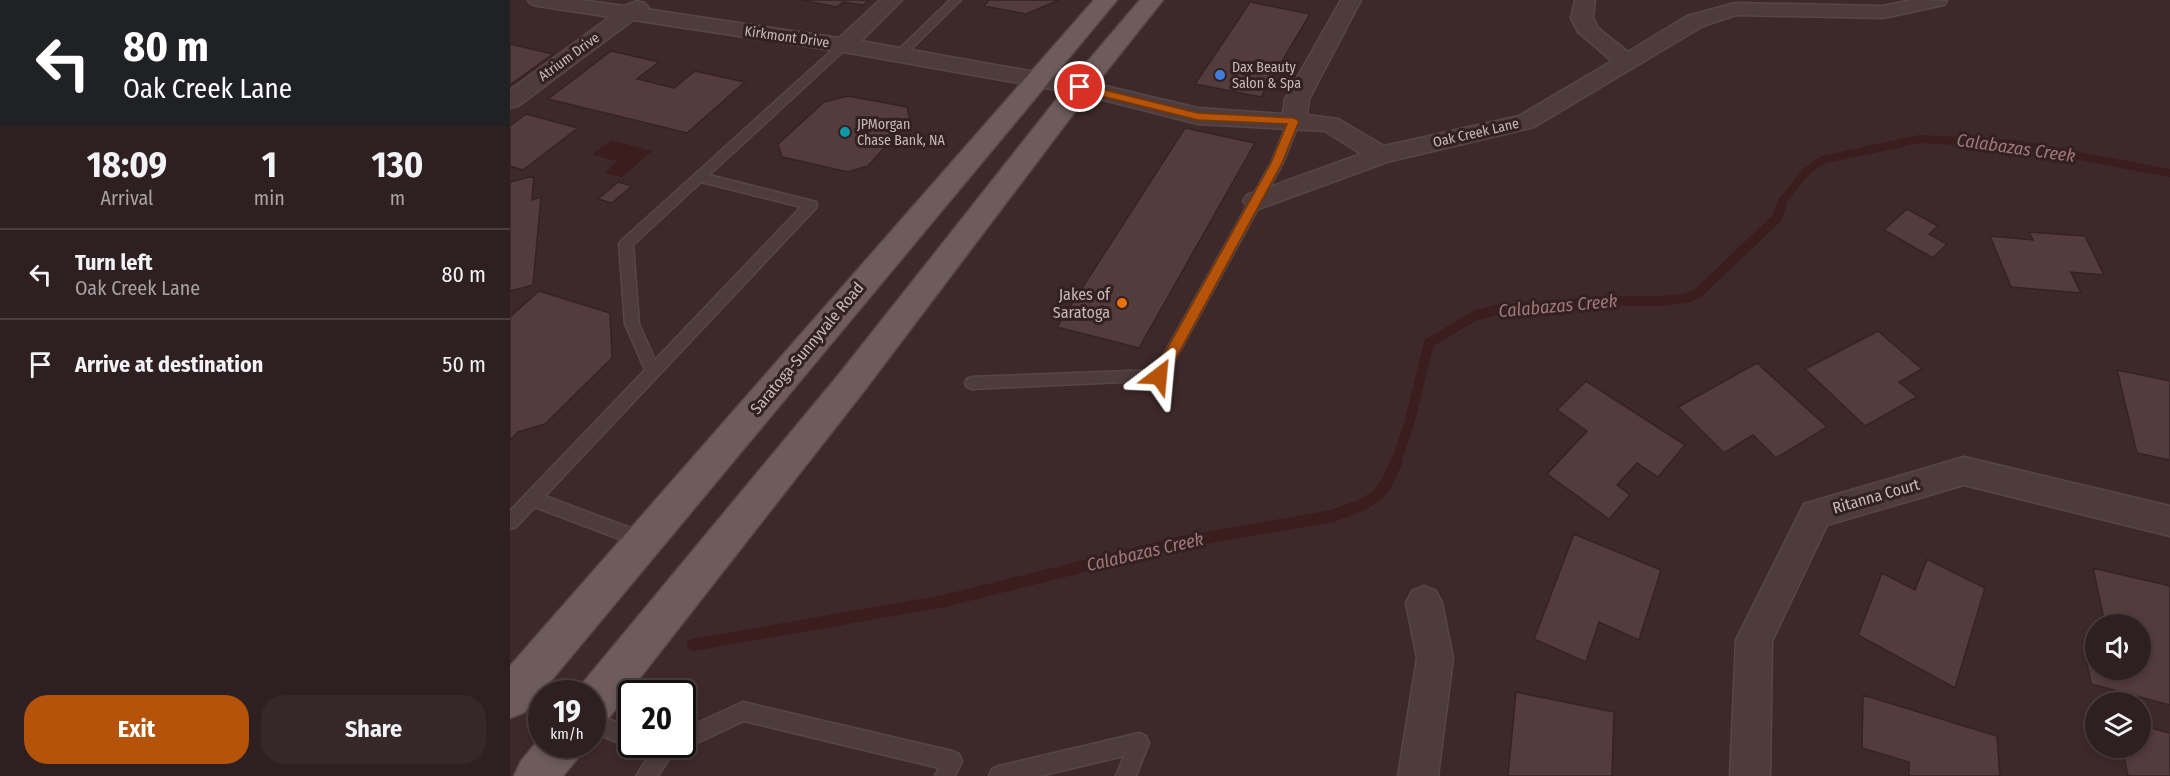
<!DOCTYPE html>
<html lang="en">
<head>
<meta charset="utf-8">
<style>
	body { margin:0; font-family:"Fira Sans Condensed",sans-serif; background:#362729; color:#f1f3f6; height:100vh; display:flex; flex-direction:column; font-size:22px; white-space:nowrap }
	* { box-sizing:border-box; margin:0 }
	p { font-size:20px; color:#a7a2a5 }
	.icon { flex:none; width:33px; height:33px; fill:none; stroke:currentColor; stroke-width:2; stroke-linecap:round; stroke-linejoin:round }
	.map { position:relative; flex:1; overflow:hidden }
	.side { display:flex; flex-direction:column; background:#2e1f20; width:510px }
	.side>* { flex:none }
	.guide { background:#202124; color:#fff; overflow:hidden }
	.tools { position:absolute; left:1575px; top:614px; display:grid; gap:12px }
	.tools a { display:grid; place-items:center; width:66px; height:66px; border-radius:50%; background:#2e1f20; box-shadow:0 3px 9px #0003,0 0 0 2px #493d3e; font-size:30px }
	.speed { position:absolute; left:18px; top:680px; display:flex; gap:12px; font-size:30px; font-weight:700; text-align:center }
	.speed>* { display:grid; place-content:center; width:78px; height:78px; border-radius:50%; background:#2e1f20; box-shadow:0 3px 9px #0003,0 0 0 2px #493d3e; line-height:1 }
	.speed small { font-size:15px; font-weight:400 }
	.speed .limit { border:3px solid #111; border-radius:9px; background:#fff; color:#111 }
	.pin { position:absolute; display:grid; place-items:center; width:51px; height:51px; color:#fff; margin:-26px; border:3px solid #fff; border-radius:50%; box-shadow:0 2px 6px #0007 }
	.me { position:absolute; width:66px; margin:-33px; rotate:29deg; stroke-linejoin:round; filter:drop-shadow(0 0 4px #0008) }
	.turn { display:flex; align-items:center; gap:21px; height:126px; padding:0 24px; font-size:27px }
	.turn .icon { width:78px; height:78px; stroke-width:2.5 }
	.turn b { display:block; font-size:42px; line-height:51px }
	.eta { display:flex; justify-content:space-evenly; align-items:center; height:102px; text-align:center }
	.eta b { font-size:36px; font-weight:700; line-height:42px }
	.cta { display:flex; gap:12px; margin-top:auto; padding:12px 24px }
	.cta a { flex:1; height:69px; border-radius:24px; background:#b45309; color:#fff; font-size:24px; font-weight:700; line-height:69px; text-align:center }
	.cta a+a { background:#362729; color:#f1f3f6 }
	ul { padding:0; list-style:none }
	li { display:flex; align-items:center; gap:18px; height:90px; padding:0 24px; border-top:2px solid #493d3e }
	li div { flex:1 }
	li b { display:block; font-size:22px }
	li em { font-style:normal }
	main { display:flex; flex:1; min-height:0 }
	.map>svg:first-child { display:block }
	.water { fill:#3b1d1d }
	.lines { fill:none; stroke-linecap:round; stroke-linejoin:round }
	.stream-far2 { stroke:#3b1d1d; stroke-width:8 }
	.stream-far1 { stroke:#3b1d1d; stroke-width:10 }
	.stream { stroke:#3b1d1d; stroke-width:12 }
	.building { fill:#543b3c; stroke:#352324; stroke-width:1.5 }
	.lane-casing { stroke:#574646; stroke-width:3 }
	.street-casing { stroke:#574646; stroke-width:3 }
	.primary-casing { stroke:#574646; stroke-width:3 }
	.lane { fill:#4e3c3d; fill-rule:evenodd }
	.street { fill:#4e3c3d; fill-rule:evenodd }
	.primary { fill:#6e5b5b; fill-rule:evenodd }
	.route { fill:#b45309; stroke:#753606; stroke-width:1.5 }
	.shop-dot { fill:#3f7fe0; stroke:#332122; stroke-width:2 }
	.culture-dot { fill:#0f9aa8; stroke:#332122; stroke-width:2 }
	.food-dot { fill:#e8710a; stroke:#332122; stroke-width:2 }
	.labels { text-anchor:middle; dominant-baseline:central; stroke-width:6; stroke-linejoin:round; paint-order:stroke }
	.far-street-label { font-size:14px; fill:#c9b9b9; stroke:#332122 }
	.far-poi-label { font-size:14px; fill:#c9b9b9; stroke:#332122; text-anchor:start }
	.poi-label { font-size:16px; fill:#c9b9b9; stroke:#332122; text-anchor:end }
	.street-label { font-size:16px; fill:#c9b9b9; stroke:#332122 }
	.water-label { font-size:18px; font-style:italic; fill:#a37678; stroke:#332122 }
</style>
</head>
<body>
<main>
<section class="side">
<div class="guide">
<div class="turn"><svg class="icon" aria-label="left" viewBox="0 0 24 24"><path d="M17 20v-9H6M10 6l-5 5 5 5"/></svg><div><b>80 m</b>Oak Creek Lane</div></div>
</div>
<div class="eta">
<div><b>18:09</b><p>Arrival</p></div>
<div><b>1</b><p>min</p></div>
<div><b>130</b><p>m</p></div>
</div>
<ul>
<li><svg class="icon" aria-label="left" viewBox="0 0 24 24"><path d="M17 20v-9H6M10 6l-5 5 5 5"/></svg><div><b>Turn left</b><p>Oak Creek Lane</p></div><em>80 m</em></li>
<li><svg class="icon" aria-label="arrive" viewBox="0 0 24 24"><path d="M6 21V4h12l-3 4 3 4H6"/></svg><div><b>Arrive at destination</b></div><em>50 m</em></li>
</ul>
<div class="cta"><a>Exit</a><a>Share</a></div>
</section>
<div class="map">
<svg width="1660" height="776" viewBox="0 0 1660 776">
	<rect width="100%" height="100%" fill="#3e292a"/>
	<path class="water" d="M101,140L142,151L112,177L95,173L107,161L82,155Z"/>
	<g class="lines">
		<path class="stream-far2" d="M1271,207L1273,200L1296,172L1312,160L1410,139L1505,144L1660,173"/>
		<path class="stream-far1" d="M886,462L899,424L919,343L966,315L988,310L1095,301H1151L1176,298L1187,294L1267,218L1271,206"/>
		<path class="stream" d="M183,645L434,601L667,543L822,516L852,505L868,495L876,484L887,461"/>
	</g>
	<path class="building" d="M291,0H359L353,5L333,2L327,7Z
		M479,0H549L516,14L474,6Z
		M740,2L800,14L751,97L685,84Z
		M0,44L43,54L0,85Z
		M101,51L149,62L127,79L164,88L185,71L235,82L177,133L38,99Z
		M338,96L397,107L400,119L358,166L338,172L272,157L268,144L314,102Z
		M16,114L68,128L13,170L0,166V126Z
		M675,128L745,143L629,348L547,327Z
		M24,176L22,200L31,197L23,285L0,291V182Z
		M108,182L122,186L102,203L88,199Z
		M1397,209L1428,226L1419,234L1437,244L1423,258L1374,230Z
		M1519,232L1575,236L1594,275L1561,272L1571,293L1501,287L1480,236L1523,240Z
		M29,291L100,313L102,358L35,424L8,432L0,440V317Z
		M1368,331L1412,369L1389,382L1407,397L1355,426L1295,369Z
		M1247,363L1317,427L1266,458L1243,435L1214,453L1168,407Z
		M1607,370L1660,381V460L1627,453Z
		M1076,381L1175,445L1148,477L1127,463L1107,485L1120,495L1099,519L1037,474L1077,431L1047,410Z
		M1064,534L1151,570L1129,640L1089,622L1076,662L1024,639Z
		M1417,559L1475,588L1445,688L1348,635L1372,573L1405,590Z
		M1583,568L1660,586V705L1581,684L1573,643L1586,646V669H1630V624H1595Z
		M1006,692L1104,712L1102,776H998Z
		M1353,695L1487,736L1490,776H1399V762L1352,748Z
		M1630,725L1660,733V776H1618L1612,747H1630Z"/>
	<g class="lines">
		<g class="lane-casing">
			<path id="lane" d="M440,0H451L393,57H385V53Z
				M334,42L338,43V47L199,175L306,202L307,205L306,208L35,496L139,535L141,540L139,545L133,548L25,507L6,527L0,529V511L135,370L115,324L109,244L111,241L330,43ZM191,182L291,207L145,360L129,324L123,245Z
				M784,117L790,121L773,163L654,380L462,389L457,387L455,383L457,379L462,377L645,370L761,163L778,121Z
				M233,702L442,751L449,754L452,761L445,776H425L429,768L234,721L172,750L165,747L164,744H172V730Z
				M82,713L122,728V744L129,745L122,748L82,732Z
				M629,733L636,736L639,743L626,776H606L614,756L530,776H479L482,769L489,766Z
				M147,744H164L166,748L148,776H126Z"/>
		</g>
		<g class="street-casing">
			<path id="street" d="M18,0H71L114,6L127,1L134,3L138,7L136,9L329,38L370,0H392L351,41L570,80L688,108L773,114L775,99L831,0H851L799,99L797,115L828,119L874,146L1009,116L1102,61L1068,32L1061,18L1065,0H1085L1083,18L1088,28L1118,52L1177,16L1225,3L1373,6L1401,0L1437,1L1434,5L1373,18L1226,15L1193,26L1024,127L877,162L746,210L737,207L733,201L737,195L851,154L815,131L688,124L570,94L334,52L123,20L8,106L0,108V90L100,17L28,6L21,4Z
				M1454,457L1660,506V536L1454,485L1317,525L1262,641L1260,776H1220L1226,640L1294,504Z
				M914,586L926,591L932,603L943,658L928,776H888L907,658L896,603L902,591Z"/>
		</g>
		<g class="primary-casing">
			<path id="primary" d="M584,0H607L15,712L0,718V666Z
				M630,0H653L579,93L354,391L97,720L82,725V693H66L67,690L330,373L561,81Z
				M32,736V744H73L67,759L53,776H4L11,761Z"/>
		</g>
		<use href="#lane" class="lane"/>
		<use href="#street" class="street"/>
		<use href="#primary" class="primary"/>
	</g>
	<path class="route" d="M570,84L688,113L784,118L789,121L772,163L654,380L649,381L642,376L761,163L777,124L688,120L567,90L565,87Z"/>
	<circle class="shop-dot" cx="710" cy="75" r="6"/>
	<circle class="culture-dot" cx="335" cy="132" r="6"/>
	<circle class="food-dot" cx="612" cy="303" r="6"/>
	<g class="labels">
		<g class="far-street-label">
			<text transform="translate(277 37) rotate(8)">Kirkmont Drive</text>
			<text transform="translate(59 57) rotate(-36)">Atrium Drive</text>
			<text transform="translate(966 133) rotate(-13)">Oak Creek Lane</text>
		</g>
		<g class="far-poi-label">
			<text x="722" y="67">Dax Beauty<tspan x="722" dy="16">Salon &amp; Spa</tspan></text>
			<text x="347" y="124">JPMorgan<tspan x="347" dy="16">Chase Bank, NA</tspan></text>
		</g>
		<g class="poi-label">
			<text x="600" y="294">Jakes of<tspan x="600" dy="18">Saratoga</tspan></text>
		</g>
		<g class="street-label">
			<text transform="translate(297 348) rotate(-50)">Saratoga-Sunnyvale Road</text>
			<text transform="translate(1366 496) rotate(-16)">Ritanna Court</text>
		</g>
		<g class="water-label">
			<text transform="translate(1506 148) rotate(8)">Calabazas Creek</text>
			<text transform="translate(1048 306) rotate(-5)">Calabazas Creek</text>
			<text transform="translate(635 552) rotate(-13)">Calabazas Creek</text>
		</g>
	</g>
</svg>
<div class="tools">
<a><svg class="icon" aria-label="sound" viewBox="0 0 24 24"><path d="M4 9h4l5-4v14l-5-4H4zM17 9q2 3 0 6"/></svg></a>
<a><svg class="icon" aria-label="layers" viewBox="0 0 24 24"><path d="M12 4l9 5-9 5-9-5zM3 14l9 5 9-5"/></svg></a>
</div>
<div class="speed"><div>19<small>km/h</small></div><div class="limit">20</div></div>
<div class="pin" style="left:570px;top:87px;background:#d93025"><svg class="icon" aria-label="arrive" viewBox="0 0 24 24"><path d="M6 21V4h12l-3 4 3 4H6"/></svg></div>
<svg class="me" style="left:649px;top:376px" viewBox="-20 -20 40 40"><path d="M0-17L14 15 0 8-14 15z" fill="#b45309" stroke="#fff" stroke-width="4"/></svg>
</div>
</main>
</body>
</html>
